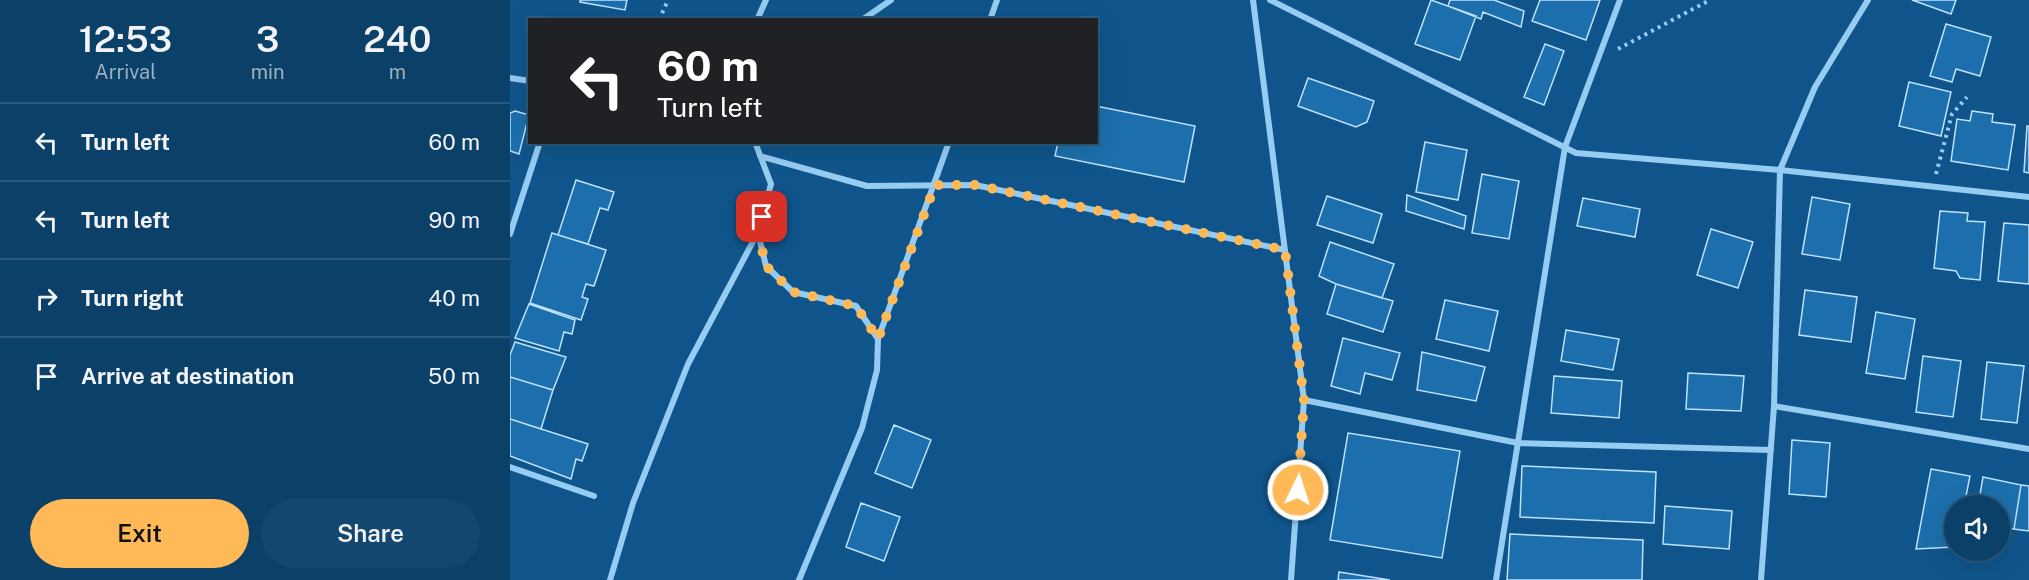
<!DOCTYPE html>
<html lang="en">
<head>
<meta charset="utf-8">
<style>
	body { margin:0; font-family:"Public Sans",sans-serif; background:#14476f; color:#f1f3f6; height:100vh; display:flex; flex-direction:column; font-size:22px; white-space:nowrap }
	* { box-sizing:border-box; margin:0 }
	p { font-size:20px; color:#9aafc0 }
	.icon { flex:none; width:33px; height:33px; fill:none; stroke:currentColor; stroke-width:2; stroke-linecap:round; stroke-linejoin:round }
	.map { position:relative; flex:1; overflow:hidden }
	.panel { display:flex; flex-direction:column; background:#0b4069; width:510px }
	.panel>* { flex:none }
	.banner { position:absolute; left:18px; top:18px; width:570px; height:126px; border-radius:0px; box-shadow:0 6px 24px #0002,0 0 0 2px #2b597d; background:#202124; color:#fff; overflow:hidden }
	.tools { position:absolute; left:1434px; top:495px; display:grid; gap:12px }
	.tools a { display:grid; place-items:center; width:66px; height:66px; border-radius:50%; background:#0b4069; box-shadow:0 6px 24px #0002,0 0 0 2px #2b597d; font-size:30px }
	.pin { position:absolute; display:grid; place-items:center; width:51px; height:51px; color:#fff; margin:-26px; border-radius:12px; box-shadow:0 3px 9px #0006 }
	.me { position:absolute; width:66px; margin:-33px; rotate:4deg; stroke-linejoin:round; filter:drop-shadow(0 0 4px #0008) }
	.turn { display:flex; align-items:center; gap:21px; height:126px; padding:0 30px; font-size:27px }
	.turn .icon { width:78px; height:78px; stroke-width:2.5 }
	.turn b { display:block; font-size:42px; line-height:51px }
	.eta { display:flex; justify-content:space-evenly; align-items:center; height:102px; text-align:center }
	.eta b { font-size:36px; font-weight:600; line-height:42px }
	.primary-button { display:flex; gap:12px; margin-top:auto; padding:12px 30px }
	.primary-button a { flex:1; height:69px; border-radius:36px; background:#ffb957; color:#111; font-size:24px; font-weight:600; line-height:69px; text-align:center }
	.primary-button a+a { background:#14476f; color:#f1f3f6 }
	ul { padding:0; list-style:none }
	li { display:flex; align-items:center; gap:18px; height:78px; padding:0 30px; border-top:2px solid #2b597d }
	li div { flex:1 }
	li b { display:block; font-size:22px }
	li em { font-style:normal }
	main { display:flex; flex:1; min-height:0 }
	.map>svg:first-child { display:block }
	.building { fill:#1c6fac; stroke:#bde2fd; stroke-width:1.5 }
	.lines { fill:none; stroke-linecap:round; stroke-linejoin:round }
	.path { stroke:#96cbf2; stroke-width:4; stroke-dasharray:3 4.5; stroke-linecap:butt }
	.minor { stroke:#96cbf2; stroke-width:6 }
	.route { stroke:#ffb957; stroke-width:10; stroke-dasharray:0 18 }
</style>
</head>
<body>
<main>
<section class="panel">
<div class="eta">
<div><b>12:53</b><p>Arrival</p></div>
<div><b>3</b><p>min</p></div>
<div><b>240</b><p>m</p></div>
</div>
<ul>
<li><svg class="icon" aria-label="left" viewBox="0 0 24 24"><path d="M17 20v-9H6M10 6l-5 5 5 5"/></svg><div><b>Turn left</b></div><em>60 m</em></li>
<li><svg class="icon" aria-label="left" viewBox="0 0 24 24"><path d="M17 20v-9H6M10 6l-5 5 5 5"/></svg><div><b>Turn left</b></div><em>90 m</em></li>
<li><svg class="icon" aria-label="right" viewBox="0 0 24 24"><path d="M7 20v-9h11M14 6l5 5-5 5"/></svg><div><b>Turn right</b></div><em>40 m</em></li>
<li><svg class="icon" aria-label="arrive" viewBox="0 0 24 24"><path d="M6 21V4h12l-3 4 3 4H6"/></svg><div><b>Arrive at destination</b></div><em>50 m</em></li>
</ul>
<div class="primary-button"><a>Exit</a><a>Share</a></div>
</section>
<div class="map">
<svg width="1519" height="580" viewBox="0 0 1519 580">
	<rect width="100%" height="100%" fill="#0f558c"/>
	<path class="building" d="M70,0H117L115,10L70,2Z
		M921,0L966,16L950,60L905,44Z
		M940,0H984L1014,11L1011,27L973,12L971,19L938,6Z
		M1030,0H1090L1076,40L1022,21Z
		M1402,0H1446L1441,14Z
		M1436,24L1481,37L1470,76L1446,69L1442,82L1420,76Z
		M1035,44L1054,51L1034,105L1014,97Z
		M798,78L864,101L857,122L846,127L788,106Z
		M1399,82L1441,92L1431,136L1389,126Z
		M586,106L685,126L674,182L545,156L548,142H586Z
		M5,111L19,115L9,154L0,151V113Z
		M1462,111L1483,114L1482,122L1505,125L1498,170L1441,161L1447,119L1460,121Z
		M1517,126H1519V173L1514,172Z
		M915,142L957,150L948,200L906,192Z
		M972,174L1009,181L999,239L962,233Z
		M66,180L104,192L98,210L90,208L78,244L48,235Z
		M897,195L956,216L954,229L896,211Z
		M817,196L872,214L863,243L807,225Z
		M1302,197L1340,204L1330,260L1292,254Z
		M1073,198L1130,209L1125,237L1067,226Z
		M1430,211L1458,213L1457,221L1475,222L1470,280L1450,278L1446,271L1424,268Z
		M1494,223L1519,225V284L1488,281Z
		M1201,229L1243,242L1228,288L1187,275Z
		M42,233L96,250L84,286L76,284L72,297L78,299L71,320L20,303Z
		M820,242L884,264L872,298L826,284L809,276Z
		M826,284L883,301L873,332L817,314Z
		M1295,290L1347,297L1341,342L1289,335Z
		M935,300L988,311L979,351L926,339Z
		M19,304L65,320L62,334L54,332L49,351L5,338Z
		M1366,312L1405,319L1395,379L1356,373Z
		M1056,330L1109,339L1103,370L1051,361Z
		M833,338L890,353L882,380L855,373L850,394L821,386Z
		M5,342L56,357L43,390L0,377V355Z
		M912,352L975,367L966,401L907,390Z
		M1413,356L1451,361L1443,417L1406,412Z
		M1477,362L1514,366L1507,423L1471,419Z
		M1178,373L1234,376L1231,411L1176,409Z
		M1044,376L1112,381L1109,418L1041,413Z
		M0,377L43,390L31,429L0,419Z
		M0,419L78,444L72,461L66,459L61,479L0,456Z
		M384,425L421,440L402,488L365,473Z
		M838,433L950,451L932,558L820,540Z
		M1282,440L1320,443L1316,497L1279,494Z
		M1012,466L1146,472L1144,523L1010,517Z
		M1421,469L1460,476L1454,506H1444V547L1406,549Z
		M1473,477L1511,485L1504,529L1490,528V506H1468Z
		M1511,485L1519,486V531L1504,529Z
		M351,503L390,517L374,561L336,547Z
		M1155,506L1222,511L1219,549L1153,544Z
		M1000,534L1133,540L1132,580H997Z
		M829,572L880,580H828Z"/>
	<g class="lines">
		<path class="path" d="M149,20L158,0
			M1108,49L1200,0
			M1426,174L1442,114L1457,97"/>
		<path class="minor" d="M743,0L794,400L781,580
			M760,0L1066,153L1270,170L1519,197
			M247,20L256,0
			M352,20L381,0
			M480,20L487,0
			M0,78L20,81
			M245,142L261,184L248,233L256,266L283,292L346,306L368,339L367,370L352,428L289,580
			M250,156L357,186L465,185L775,250
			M0,234L30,142
			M368,339L439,142
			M794,400L1008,443L1261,450
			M1264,406L1519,449
			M0,467L84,496
			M100,580L123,503L178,364L247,234
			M986,580L1055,147L1110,0
			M1251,580L1264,406L1270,170L1305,87L1358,0"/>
	</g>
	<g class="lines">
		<path class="route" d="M252,217L248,233L256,266L283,292L346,306L368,339L425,185H465L775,250L794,400L788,490"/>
	</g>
</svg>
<div class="tools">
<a><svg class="icon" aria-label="sound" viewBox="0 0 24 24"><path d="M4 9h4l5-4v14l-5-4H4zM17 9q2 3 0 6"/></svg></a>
</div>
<div class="pin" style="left:252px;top:217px;background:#d93025"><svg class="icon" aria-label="arrive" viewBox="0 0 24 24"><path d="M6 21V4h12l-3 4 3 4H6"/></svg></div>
<svg class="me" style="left:788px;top:490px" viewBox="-20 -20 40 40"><circle r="17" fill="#ffb957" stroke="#fff" stroke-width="3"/><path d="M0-11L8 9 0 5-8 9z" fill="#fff"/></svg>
<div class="banner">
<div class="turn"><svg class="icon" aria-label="left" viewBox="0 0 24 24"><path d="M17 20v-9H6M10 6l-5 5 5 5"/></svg><div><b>60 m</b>Turn left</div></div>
</div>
</div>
</main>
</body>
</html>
